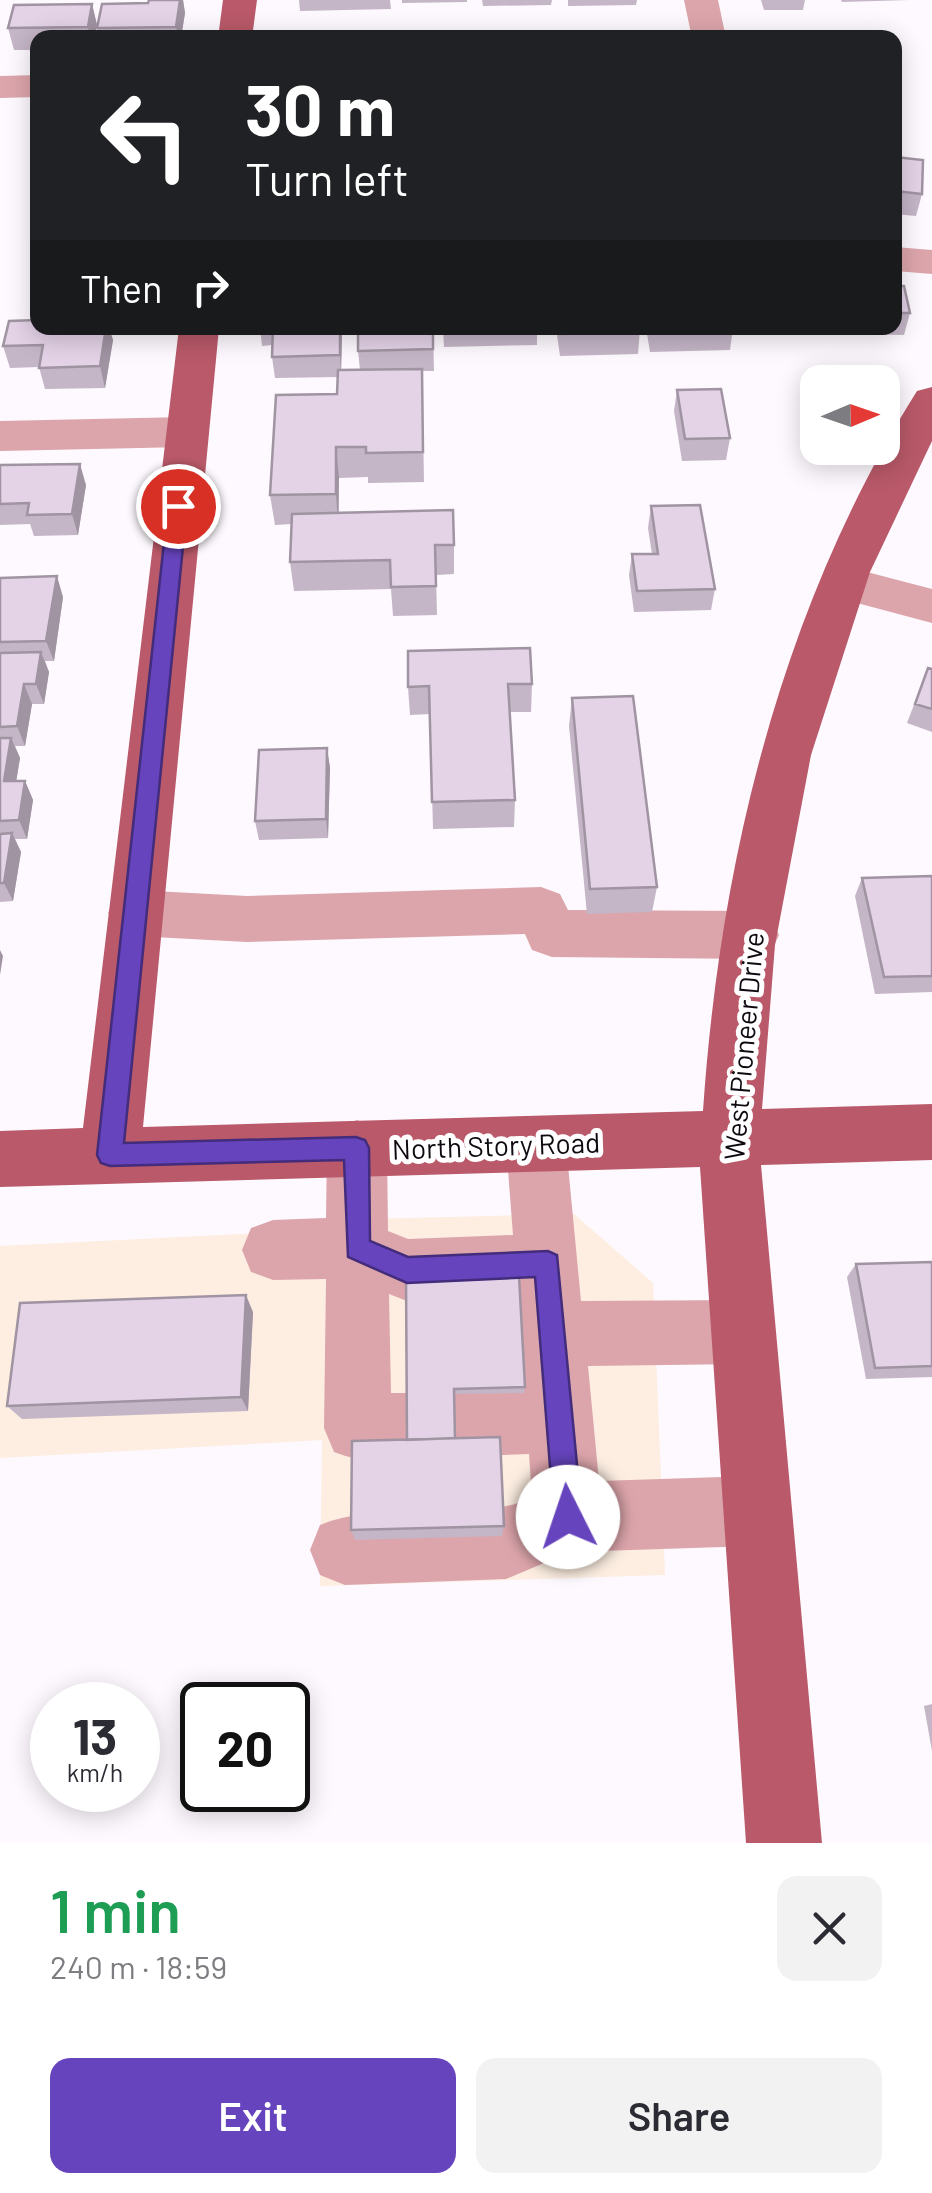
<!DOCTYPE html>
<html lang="en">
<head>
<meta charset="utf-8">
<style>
	body { margin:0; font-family:Barlow,sans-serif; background:#f2f2f3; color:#2b2b33; height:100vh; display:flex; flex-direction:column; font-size:38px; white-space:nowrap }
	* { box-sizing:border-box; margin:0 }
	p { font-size:32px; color:#7c7c81 }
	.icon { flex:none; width:55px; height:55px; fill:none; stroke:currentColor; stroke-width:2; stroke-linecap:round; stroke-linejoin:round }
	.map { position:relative; height:1843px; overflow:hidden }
	.details { display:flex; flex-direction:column; background:#fff; flex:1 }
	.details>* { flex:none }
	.top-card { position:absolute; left:30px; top:30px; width:872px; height:305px; border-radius:20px; box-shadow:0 5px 25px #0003; background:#202124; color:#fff; overflow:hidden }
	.needle { width:65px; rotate:88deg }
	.controls { position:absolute; left:800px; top:365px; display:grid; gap:20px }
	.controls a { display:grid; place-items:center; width:100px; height:100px; border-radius:20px; background:#fff; box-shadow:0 5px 25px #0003; font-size:50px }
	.speed { position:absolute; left:30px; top:1682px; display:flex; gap:20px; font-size:50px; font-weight:700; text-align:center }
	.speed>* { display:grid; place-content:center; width:130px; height:130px; border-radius:50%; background:#fff; box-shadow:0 5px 25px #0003; line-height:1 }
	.speed small { font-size:25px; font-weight:400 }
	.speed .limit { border:5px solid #111; border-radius:15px; background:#fff; color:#111 }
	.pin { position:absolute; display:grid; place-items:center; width:85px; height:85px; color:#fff; margin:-42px; border:5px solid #fff; border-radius:50%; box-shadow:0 2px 10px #0007 }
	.me { position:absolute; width:110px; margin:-55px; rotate:356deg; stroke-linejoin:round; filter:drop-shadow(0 0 8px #0008) }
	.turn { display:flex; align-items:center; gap:35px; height:210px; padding:0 50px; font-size:45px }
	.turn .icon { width:130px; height:130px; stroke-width:2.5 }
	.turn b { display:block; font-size:70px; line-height:85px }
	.then { display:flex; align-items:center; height:95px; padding:0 50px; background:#0003; gap:20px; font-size:38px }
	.round { display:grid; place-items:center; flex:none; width:105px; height:105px; border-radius:20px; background:#f2f2f3 }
	.summary { display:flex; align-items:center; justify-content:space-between; height:170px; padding:0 50px }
	h1 { font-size:60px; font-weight:600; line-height:75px; color:#1e9e55 }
	.button { display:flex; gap:20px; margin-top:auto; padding:20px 50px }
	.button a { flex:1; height:115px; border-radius:20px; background:#6644bd; color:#fff; font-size:40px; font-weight:600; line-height:115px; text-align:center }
	.button a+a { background:#f2f2f3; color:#2b2b33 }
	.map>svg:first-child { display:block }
	.commercial { fill:#fdeee1 }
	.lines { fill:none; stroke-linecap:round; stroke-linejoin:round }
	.minor { fill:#dca5ab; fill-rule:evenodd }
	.major { fill:#b95969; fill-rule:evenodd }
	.wall { fill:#c4b5c7 }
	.shaded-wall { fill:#a093a2 }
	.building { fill:#e4d2e7; stroke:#a093a2; stroke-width:2.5 }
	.route { fill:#6644bd; stroke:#422c7b; stroke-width:2.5 }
	.labels { text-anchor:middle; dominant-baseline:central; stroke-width:10; stroke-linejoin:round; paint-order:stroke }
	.street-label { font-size:28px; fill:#0f0910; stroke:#fff }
</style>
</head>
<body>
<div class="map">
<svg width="932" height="1843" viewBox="0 0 932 1843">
	<rect width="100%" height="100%" fill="#fdf9fe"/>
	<path class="commercial" d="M574,1214L653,1283L665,1575L320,1586L322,1440L0,1458V1246L323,1230L324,1220Z"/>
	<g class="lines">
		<path class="minor" d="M684,0H718L726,38H692Z
			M38,75V97L0,98V76Z
			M895,247L932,250V274L895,271Z
			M186,417L201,422L208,432L201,442L186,447L0,451V421Z
			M844,566L932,589V623L827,595L821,583L827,571Z
			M541,887L560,894L568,910L751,911L771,918L779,935L771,952L751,959L552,957L532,950L525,934L247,942L135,936L116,929L108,913L116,897L135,890L247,896Z
			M536,1116L557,1124L566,1144L581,1301L742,1300L765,1309L774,1332L765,1355L742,1364L588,1366L599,1481L753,1476L777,1487L788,1511L777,1535L753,1546L570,1552L506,1579L345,1585L320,1575L310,1550L320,1525C387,1498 465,1526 532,1498L529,1454L455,1457L431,1448C403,1466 365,1464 334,1452L324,1428L326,1279L273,1280L251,1272L242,1250L251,1228L273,1220L326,1218L327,1148L336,1128L357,1120L378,1128L387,1148L388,1231L408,1239L513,1235L506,1144L515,1124ZM389,1294L407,1301L517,1296L518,1303L498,1311L489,1334L498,1357L522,1366L524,1387L455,1391L431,1402L407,1393H391Z"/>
		<path class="major" d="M223,0H257L252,38H218Z
			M179,328H219L143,1127L703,1111C720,860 782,606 917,391L932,387V441L870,572L811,755L775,945L762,1109L932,1104V1160L761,1165L822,1843H746L700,1167L0,1187V1131L83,1128Z"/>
	</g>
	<path class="wall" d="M149,0H183L185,13L181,38H99L97,28L148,3Z
		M299,0H390L391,9L300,11Z
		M402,0H467V2L402,3Z
		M482,0H552L551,5L483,6Z
		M568,0H637L636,5L568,6Z
		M761,0H805L803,10H764Z
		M841,0H909L842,2Z
		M92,4L97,25L94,38H38V50H14L8,28Z
		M895,157L922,194L916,216L895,214Z
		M895,286L910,313L904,335L824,334L823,328H895Z
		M38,328H109L113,340L105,388L45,389L39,367L10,368L3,346Z
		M260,328H342L341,370H360L358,351L433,328L434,371H422L424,482L368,483V477L339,478V513L454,545V574L436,575L437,615L393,616L391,589L294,591L290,562L292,524L275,525L270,495L337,394L338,377L275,378L272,357V345L262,346Z
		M443,328H537V345L444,347Z
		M556,328H640L638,354L560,356Z
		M646,328H733L730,350L650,352Z
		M778,328H811L810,329L779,330Z
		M677,390L730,438L726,460L682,461L674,411Z
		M0,465L86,485L78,535L34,536L30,524L0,525Z
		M651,506L715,589L711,610L634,612L629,575L632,554H652L648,528Z
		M0,578L63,597L54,661H45L49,672L44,704H32L25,746H15L20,758L16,781H25L33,800L27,839H15L21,852L13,901L0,902Z
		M928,668L932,669V732L907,723Z
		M532,684L531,712H510L515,800L514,827L433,829L430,714L410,715L408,687Z
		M572,698L657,887L652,912L587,914L569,726Z
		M327,748L330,768L328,838L259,840L255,821Z
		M932,876V992L875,994L855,896L862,878Z
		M932,1262V1377L866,1379L847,1277L856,1264Z
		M406,1278L525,1387L524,1393L454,1394L455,1438L504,1526L502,1536L355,1540L351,1530L407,1439Z
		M253,1312L248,1411L22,1419L7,1406Z
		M932,1704V1751L924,1706Z"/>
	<path class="shaded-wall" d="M180,0H183L185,13L181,38H178L176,27Z
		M92,4L97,25L94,38H90L88,27Z
		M106,328H109L113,340L105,388L100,366Z
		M340,328H342L341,377L340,355Z
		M336,447L339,478L338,523L336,494Z
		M80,464L86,485L78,535L72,514Z
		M57,576L63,597L54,661L46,641Z
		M41,652L49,672L44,704L36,684Z
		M24,684L32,704L25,746L17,726Z
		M11,738L20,758L13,801L4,781Z
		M327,748L330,768L328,838L326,819Z
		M25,781L33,800L27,839L19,820Z
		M12,833L21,852L13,901L4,883Z
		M0,950L3,956L0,975Z
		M246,1295L253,1312L248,1411L241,1397Z"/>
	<path class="building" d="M149,0H180L176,27L97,28L102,4L148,3Z
		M92,4L88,27L8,28L14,5Z
		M834,34L836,38H783L782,35Z
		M895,157L923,160L922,194L895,191Z
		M895,286H904L910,313H895Z
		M38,320V328H106L100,366L39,368L43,345L3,346L9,321Z
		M273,328H340V355L272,357Z
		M358,328H433V349L358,351Z
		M560,328H640L641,332L561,334Z
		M652,328H734L653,330Z
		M422,369L423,452L366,453V447H336V494L270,495L276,395L337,394L338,370Z
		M721,389L730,438L685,439L677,390Z
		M80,464L72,514L27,515L29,503L0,504V465Z
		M700,505L715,589L637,591L632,554H658L651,506Z
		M453,510L454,545H435L436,586L391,587L390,560L290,562L292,514Z
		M57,576L46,641L0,642V578Z
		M530,648L532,684H508L515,800L432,802L429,686L408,687V651Z
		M41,652L36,684H24L17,726L0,727V653Z
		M928,668L932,669V709L915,704Z
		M633,696L657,887L590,889L572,698Z
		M0,738H11L4,781H25L19,820L0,821Z
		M327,748L326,819L255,821L259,750Z
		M12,833L4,883H0V834Z
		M932,876V976L884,977L862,878Z
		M932,1262V1366L875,1368L856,1264Z
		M519,1276L525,1387L454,1389L455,1438L407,1440L406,1278Z
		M246,1295L241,1397L7,1406L20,1303Z
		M500,1437L504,1526L351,1530L352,1441Z"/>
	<path class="route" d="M178,499L187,506L124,1143L356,1137L365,1140L369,1148L370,1241L408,1257L548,1251L557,1255L582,1517L578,1527L568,1532L558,1527L554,1517L535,1277L407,1283L348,1257L344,1160L110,1166L101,1163L97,1155L168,506Z"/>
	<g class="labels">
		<g class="street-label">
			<text transform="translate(743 1046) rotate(-85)">West Pioneer Drive</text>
			<text transform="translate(496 1145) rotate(-2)">North Story Road</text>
		</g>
	</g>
</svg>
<div class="controls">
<a><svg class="needle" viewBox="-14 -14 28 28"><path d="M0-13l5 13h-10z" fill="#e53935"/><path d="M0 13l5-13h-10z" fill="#7c7c81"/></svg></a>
</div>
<div class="speed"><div>13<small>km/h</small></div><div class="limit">20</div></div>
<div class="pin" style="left:178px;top:506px;background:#d93025"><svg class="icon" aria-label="arrive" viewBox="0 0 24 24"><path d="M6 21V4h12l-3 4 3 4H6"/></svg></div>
<svg class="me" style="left:568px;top:1517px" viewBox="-20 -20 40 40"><circle r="19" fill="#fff"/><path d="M0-13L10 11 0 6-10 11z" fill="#6644bd"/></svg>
<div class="top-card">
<div class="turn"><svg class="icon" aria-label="left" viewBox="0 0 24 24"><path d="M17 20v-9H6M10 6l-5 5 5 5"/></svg><div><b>30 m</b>Turn left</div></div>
<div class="then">Then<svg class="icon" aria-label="right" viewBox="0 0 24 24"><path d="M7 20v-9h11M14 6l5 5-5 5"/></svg></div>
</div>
</div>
<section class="details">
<div class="summary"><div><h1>1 min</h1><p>240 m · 18:59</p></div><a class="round"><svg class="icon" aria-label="close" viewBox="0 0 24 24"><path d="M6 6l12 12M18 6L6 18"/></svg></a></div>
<div class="button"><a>Exit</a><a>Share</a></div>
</section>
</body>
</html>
